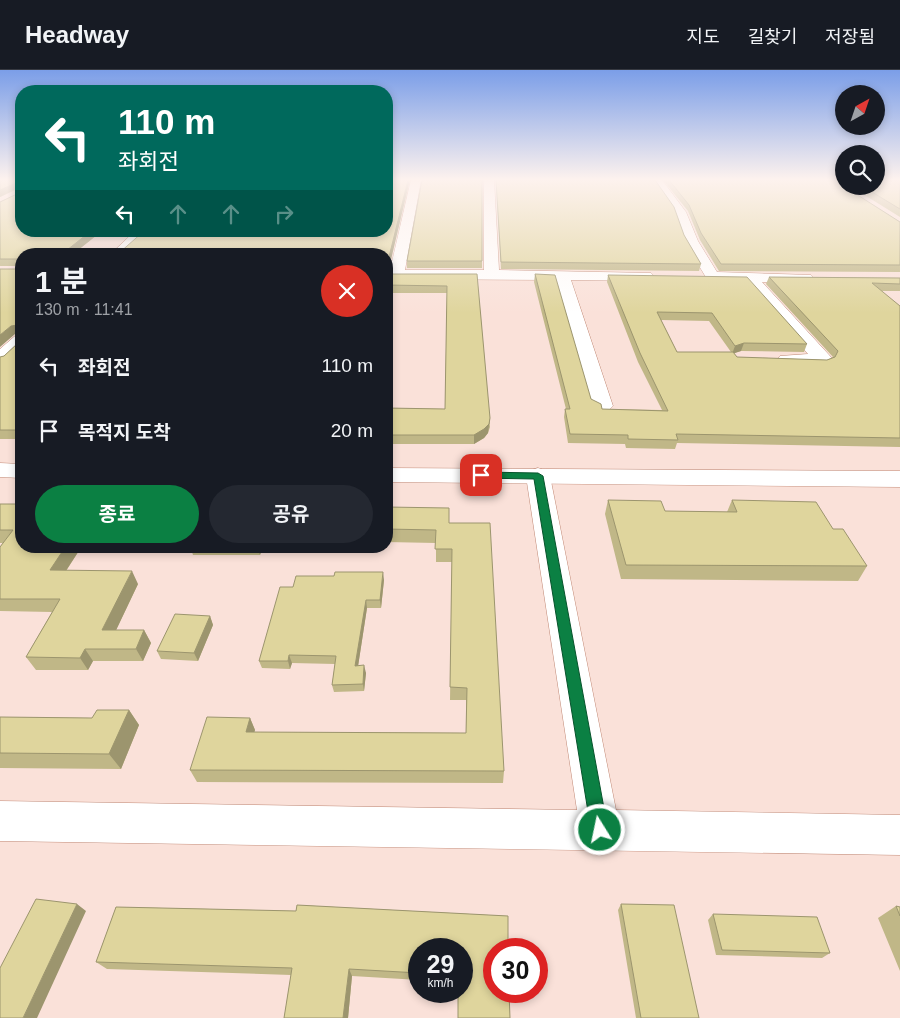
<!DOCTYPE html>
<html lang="ko">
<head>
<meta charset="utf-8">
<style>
	body { margin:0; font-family:Helvetica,"Noto Sans KR",sans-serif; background:#242831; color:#f1f3f6; height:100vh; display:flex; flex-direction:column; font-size:19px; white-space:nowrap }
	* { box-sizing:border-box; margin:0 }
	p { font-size:16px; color:#9ea1a6 }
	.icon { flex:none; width:28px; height:28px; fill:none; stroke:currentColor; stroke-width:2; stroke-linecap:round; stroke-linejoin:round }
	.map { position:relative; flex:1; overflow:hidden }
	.drawer { position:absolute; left:15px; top:178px; width:378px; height:305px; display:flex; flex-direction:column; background:#171b24; border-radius:20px; box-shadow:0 2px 8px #0003 }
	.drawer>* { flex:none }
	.guide { position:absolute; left:15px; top:15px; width:378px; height:152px; border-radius:20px; box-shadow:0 2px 8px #0003; background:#00695c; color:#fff; overflow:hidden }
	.needle { width:32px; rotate:40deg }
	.fabs { position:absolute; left:835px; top:15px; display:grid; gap:10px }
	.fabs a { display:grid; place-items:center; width:50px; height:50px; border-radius:50%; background:#171b24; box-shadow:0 2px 8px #0003; font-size:25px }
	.speed { position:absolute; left:408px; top:868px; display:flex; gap:10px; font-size:25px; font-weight:700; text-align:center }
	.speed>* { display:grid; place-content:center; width:65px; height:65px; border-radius:50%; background:#171b24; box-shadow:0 2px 8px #0003; line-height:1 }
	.speed small { font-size:12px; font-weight:400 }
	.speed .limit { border:8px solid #d22; background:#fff; color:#111 }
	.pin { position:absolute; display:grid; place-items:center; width:42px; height:42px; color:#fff; margin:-21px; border-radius:10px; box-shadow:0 2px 8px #0006 }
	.me { position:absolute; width:55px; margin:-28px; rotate:350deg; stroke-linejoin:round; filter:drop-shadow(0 0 4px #0008) }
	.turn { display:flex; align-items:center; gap:18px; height:105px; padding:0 20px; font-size:22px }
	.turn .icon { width:65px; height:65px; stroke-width:2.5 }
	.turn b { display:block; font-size:35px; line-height:42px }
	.lanes { display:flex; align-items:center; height:48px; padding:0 20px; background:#0003; justify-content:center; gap:25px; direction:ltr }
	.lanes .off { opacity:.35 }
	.round { display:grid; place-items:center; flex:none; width:52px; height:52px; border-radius:26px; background:#242831 }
	.head { display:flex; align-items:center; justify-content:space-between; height:85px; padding:0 20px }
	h1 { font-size:30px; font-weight:700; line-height:38px }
	.action { display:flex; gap:10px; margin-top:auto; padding:10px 20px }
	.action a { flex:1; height:58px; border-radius:30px; background:#0b8043; color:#fff; font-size:20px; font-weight:700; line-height:58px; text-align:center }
	.action a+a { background:#242831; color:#f1f3f6 }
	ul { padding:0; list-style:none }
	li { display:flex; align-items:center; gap:15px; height:65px; padding:0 20px }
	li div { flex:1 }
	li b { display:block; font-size:19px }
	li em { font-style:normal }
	header { display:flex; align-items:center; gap:30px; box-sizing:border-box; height:70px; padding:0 25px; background:#171b24; border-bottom:1px solid #363941 }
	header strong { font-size:24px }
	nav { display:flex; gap:28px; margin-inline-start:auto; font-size:18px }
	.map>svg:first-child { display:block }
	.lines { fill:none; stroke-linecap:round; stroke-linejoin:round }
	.minor-casing { stroke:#c18976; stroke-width:1 }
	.primary-casing { stroke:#c18976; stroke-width:1 }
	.minor { fill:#fff; fill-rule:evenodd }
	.primary { fill:#fff; fill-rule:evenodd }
	.wall { fill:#c0b787; fill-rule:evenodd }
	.shaded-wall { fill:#9c956e }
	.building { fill:#dfd59d; stroke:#9c956e }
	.route { fill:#0b8043; stroke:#07532c }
</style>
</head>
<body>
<header>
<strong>Headway</strong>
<nav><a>지도</a><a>길찾기</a><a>저장됨</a></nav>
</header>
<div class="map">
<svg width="900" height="948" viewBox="0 0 900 948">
	<rect width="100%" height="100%" fill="#fae1d9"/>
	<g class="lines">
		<g class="minor-casing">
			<path id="minor" d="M411,110H421L405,200H484V110H494L499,200L651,203L654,206L651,209L646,211L571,210L613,336L609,340L602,342L595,340L591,336L556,210L386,209V199L390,200Z
				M652,110H662L686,142L698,171L717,202L811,205L814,208L811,211L806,213L762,212L830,286L833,290L830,294L823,296L780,294L777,290L780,286L808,284L745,211L707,209L684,171L674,142Z
				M135,161H149L126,184H111Z
				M21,265V280L7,293L0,295V279L15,266Z
				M538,398L547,401L550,406L616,740L900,745V785L0,771V731L577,740L526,406L529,401Z"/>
		</g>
		<g class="primary-casing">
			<path id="primary" d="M0,393L21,394V408L0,407Z
				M386,398L900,401V417L386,412Z"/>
		</g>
		<use href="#minor" class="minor"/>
		<use href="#primary" class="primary"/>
	</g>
	<path class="wall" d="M0,110H21V161H132H102L73,184H21V369H0V287L4,286L18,273L19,264H15L19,196H0V132L19,123L20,118L0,127Z
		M482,110V198H407V191Z
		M496,110H655L684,165L701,194L699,201L501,199Z
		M663,110H834L900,152V202L719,201L700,170L688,141Z
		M900,110V147L850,116H876Z
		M386,204H477L490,357L488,363L484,368L474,374H386V338L445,339L447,223H386Z
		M535,204L591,329L602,339L662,340L638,292L607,212L608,205L807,274L804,282L741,281L734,283L737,287L827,290L833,287L766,214L769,207L900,208V221H881L900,236V377L677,373L675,379L626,378L625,374L568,373L564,347L565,339H566L534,212ZM661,250L709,251L731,282H677Z
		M608,430L665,441L727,442L732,430L833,459L867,496L858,511L621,509L605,444Z
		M0,434L21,476H82L66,501L138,514L116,560H144L151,573L143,591H93L88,600H36L26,587L52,542L0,541V477L3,473H0Z
		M386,437L449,453L504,701L503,713L197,712L190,700L250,648L255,660L254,662L466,663V630H450L452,492H436V473L386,472Z
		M190,476H263L260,485H193Z
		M384,510L381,538H367L358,596L366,603L364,621L334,622L332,615L335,594L292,593L290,599L262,598L259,591L293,517Z
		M210,546L213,555L198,591L161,589L157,581Z
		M129,640L139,655L121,699L0,698V647L92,648Z
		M621,834L699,948H636L618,840Z
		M297,835L508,846V879H494V921H509L510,948H458V921H461V879H419V910L352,906L348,948H284L291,905L107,899L96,892L116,837L296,841Z
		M896,836L900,837V901L878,848Z
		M713,844L830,883L822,888L716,885L708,850Z"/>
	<path class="shaded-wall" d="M408,110H410L389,198H386V191Z
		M18,112L20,117L0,127V120Z
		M91,161H102L73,184H62Z
		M389,254L390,262L387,287L386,279Z
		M17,255L21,263L15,264L0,277V265L11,256Z
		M744,273L741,281L732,284L735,276Z
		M490,348L488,363L484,368L474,374V365Z
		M66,476H82L58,513L50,500Z
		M257,476H263L260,485Z
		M132,501L138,514L110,573L102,560Z
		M383,502L384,510L381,538L380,530Z
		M366,530L367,538L357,603L355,596Z
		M210,546L213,555L198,591L194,583Z
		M144,560L151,573L143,591L136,579Z
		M85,579L93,591L88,600L80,588Z
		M289,585L292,593L290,599L288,591Z
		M364,595L366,603L364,621L363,614Z
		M129,640L139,655L121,699L109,684Z
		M250,648L255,660L251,674L246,662Z
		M77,834L86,841L37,948H23Z
		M349,899L352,906L348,948H343Z"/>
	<path class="building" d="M0,110H21V161H91L62,184H21V360H0V287L4,286L18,273L19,257L17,255L11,256L0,265V199H19V189H0V132L19,123L20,112H18L0,120Z
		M386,110H408L388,191H386V184H118L144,161H386Z
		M422,110H482V191H407Z
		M496,110H655L674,137L684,165L701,194L501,192Z
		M669,110H834L900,152V195L721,194L701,163L689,135Z
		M876,110H900V139L862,116H876Z
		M386,204H477L490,348L489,354L484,359L474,365H386V338L445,339L447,216L386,215Z
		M535,204L555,205L591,329L601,334L602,339L668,341L640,283L608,205L747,207L807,274L744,273L735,276L712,243L657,242L677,282H733L737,287L827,290L835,287L838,281L769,207L900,208V214L872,213L900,236V368L676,364L678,370L628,369V365L570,364L565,339H570Z
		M386,254H389L386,279Z
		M608,430L661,431L665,441L737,442L732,430L816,432L833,459H843L867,496L626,495Z
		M0,434H21V476H66L50,500L132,501L102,560H144L136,579H85L80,588L26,587L60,529H0V477L13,460H0Z
		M386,437L449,438V453H490L504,701L190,700L207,647L250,648L246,662L466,663L467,618L450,617L452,479H435L436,460L386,459Z
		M335,502H383L380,530H366L355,596L364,595L363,614L332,615L336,586L289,585L288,591H259L280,517H293L296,506H334Z
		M175,544L210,546L194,583L157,581Z
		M97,640H129L109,684L0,683V647L92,648Z
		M36,829L77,834L23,948H0V898Z
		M621,834L674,835L699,948H641Z
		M297,835L508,846V879H494V921H509L510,948H458V921H461V879H419V903L349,899L343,948H284L292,898L96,892L116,837L296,841Z
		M896,836L900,837V846Z
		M713,844L817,847L830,883L722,880Z"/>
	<linearGradient id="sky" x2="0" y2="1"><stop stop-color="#7b9ee8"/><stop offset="0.45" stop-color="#fdf2ee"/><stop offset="1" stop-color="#fdf2ee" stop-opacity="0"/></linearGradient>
	<rect width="900" height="243" fill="url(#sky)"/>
	<path class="route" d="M481,402L538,403L543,406L608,760L606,766L600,769L594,766L591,760L534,409L478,408V403Z"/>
</svg>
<div class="fabs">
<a><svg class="needle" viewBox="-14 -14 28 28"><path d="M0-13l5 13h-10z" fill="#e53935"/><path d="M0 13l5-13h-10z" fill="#9ea1a6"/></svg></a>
<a><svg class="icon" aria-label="search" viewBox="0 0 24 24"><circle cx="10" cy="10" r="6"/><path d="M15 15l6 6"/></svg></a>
</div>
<div class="speed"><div>29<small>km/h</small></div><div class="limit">30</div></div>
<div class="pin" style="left:481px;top:405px;background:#d93025"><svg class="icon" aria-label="arrive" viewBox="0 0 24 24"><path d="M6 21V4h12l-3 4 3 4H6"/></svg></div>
<svg class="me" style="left:600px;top:760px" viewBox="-20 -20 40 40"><circle r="17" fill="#0b8043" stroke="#fff" stroke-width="3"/><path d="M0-11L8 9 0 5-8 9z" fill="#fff"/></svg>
<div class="guide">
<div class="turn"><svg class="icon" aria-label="left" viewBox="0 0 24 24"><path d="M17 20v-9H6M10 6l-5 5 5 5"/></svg><div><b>110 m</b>좌회전</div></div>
<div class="lanes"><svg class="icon" aria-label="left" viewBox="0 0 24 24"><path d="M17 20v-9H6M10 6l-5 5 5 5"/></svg><svg class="icon off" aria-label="ahead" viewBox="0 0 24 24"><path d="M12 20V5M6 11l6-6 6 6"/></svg><svg class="icon off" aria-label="ahead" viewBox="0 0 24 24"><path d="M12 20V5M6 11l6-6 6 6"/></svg><svg class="icon off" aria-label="right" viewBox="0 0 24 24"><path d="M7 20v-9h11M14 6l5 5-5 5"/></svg></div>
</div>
<section class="drawer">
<div class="head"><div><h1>1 분</h1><p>130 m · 11:41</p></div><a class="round" style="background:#d93025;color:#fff"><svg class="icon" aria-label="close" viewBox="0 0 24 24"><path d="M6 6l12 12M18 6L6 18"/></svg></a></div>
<ul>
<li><svg class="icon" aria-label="left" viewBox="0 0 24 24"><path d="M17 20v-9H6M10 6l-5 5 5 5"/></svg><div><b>좌회전</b></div><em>110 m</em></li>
<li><svg class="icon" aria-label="arrive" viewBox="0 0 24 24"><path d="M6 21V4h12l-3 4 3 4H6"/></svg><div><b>목적지 도착</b></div><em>20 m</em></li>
</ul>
<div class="action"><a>종료</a><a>공유</a></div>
</section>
</div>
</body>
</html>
